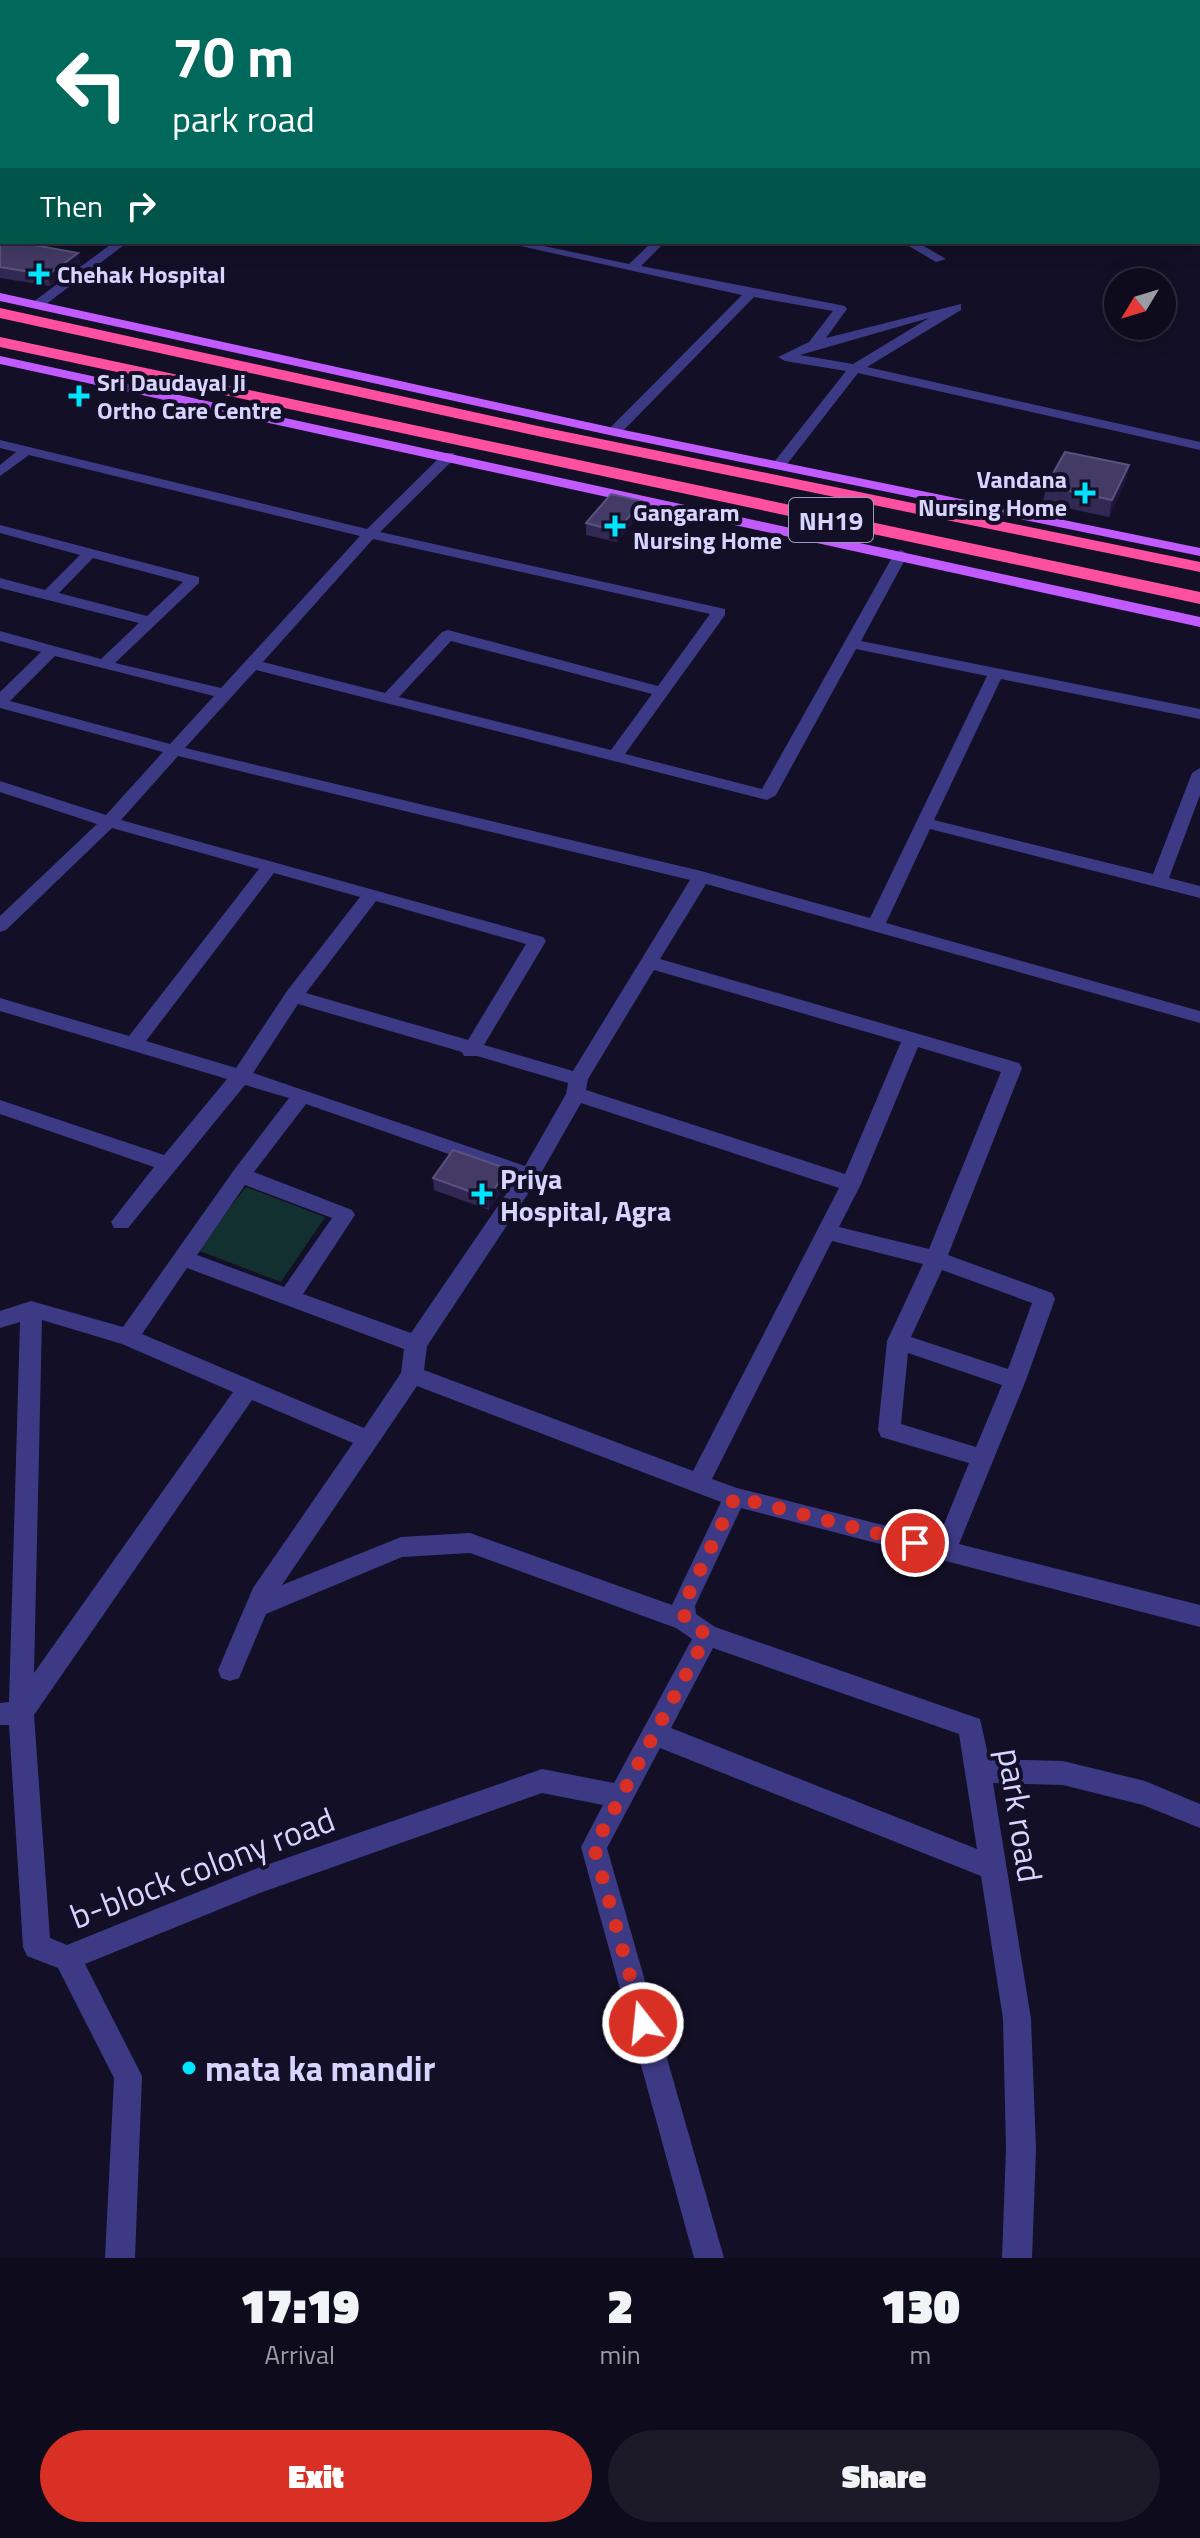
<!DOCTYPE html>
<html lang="en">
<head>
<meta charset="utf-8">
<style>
	body { margin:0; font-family:"Titillium Web",sans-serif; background:#1c1929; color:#f1f3f6; height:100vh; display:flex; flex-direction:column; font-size:30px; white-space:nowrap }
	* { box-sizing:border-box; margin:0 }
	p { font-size:26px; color:#9b9ba3 }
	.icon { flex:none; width:44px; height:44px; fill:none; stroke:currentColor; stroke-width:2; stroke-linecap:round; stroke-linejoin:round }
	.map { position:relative; height:2258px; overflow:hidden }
	.panel { display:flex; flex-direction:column; background:#0e0b1c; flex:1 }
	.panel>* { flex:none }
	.top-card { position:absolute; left:0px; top:0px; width:1200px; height:244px; box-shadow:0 4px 20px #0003,0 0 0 2px #2e2b3b; background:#00695c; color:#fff; overflow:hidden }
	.needle { width:52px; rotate:232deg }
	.controls { position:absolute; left:1104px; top:268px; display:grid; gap:16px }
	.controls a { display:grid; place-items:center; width:72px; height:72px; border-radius:50%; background:#0e0b1c; box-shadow:0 4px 20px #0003,0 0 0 2px #2e2b3b; font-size:40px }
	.pin { position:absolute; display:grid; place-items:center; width:68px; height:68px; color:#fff; margin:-34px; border:4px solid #fff; border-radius:50%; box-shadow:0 2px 8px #0007 }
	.me { position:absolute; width:88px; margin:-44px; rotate:344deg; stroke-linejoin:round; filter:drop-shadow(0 0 6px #0008) }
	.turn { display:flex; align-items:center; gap:28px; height:168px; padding:0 40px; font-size:36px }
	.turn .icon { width:104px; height:104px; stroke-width:2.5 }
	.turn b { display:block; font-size:56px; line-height:68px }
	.then { display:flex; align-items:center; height:76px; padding:0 40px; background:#0003; gap:16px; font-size:30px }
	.eta { display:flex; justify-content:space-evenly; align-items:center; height:136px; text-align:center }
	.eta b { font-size:48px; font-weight:800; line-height:56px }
	.cta { display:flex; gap:16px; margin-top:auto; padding:16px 40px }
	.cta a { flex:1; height:92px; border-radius:48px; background:#d93025; color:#fff; font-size:32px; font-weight:800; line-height:92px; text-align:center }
	.cta a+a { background:#1c1929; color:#f1f3f6 }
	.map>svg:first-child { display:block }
	.green { fill:#12302f }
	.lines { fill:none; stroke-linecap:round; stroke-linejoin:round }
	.minor { fill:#3d3a85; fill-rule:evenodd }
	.major { fill:#c25bff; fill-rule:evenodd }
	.highway { fill:#ff4fa3; fill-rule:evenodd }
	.wall { fill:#312854 }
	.shaded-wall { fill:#1d163a }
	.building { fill:#433a66; stroke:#5a527e; stroke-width:2 }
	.route { stroke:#d93025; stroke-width:14; stroke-dasharray:0 25.2 }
	.poi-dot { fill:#00e5ff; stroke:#130f26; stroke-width:3 }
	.labels { text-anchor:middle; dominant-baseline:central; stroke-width:8; stroke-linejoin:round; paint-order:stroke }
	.far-poi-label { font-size:24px; font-weight:bold; fill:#d9d4ff; stroke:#130f26; text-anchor:start }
	.shield { fill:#130f26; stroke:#9e99be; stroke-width:2 }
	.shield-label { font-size:26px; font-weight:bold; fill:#d9d4ff }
	.poi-label { font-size:28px; font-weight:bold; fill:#d9d4ff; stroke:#130f26; text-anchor:start }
	.near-street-label { font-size:34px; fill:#d9d4ff; stroke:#130f26 }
	.near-poi-label { font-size:34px; font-weight:bold; fill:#d9d4ff; stroke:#130f26; text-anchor:start }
</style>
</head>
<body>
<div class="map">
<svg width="1200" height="2258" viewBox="0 0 1200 2258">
	<rect width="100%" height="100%" fill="#130f26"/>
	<path class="green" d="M246,1187L325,1217L281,1282L197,1250Z"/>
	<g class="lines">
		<path class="minor" d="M0,0H12L2,4Z
			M57,0H78L79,2H58Z
			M203,0H215L202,2Z
			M452,0H467L468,2H453Z
			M584,0H598L583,2Z
			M875,0H895L896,2H876Z
			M1198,41H1200V48H1198Z
			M1198,71H1200V79H1198Z
			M0,81H2V87H0Z
			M1198,113H1200V119H1198Z
			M0,201H2V209H0Z
			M114,242H128L41,308H33V302Z
			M502,242H525L629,264L652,242H665L641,266L845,306L847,309L826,338L961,304V310L867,367L1200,442V450L858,373L784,468H774V462L846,371L785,361L778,357L809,342L833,311L754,297L619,435H609V429L742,295ZM929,318L853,364L800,355Z
			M902,242H917L946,259L936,262Z
			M0,440L367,529L444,453H454V459L380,532L725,609V615L625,754L762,789L894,554L901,550L908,554L861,641L1200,709V719L1001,679L934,820L1153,874L1192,773L1200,768V795L1169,878L1200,886V898L930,829L886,923L1200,1011V1023L706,884L660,959L1019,1063L1022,1068L948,1255L1052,1293L1055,1299L1026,1380L959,1544L1200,1605V1627L741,1508L695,1606L696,1614L715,1627L980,1719L989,1759L1063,1761L1145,1781L1200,1804V1828L1143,1805L1063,1785L993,1783L1031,2019L1036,2149L1032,2258H1002L1006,2149L1003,2019L981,1876L660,1748L607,1848L724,2258H694L581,1847L603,1805L542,1793L257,1894L85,1964L142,2076L135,2258H105L114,2078L58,1968L27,1956L23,1947L9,1725H0V1703L9,1702L20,1322L0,1328V1311L31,1301L123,1327L234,1170L289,1098L245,1085L128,1228H114L111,1222L154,1167L0,1114V1100L164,1155L227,1079L0,1011V998L129,1036L259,869L112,828L6,930L0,932V916L97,824L0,792V781L106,815L163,752L0,708V692L41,652L0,641V631L101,659L139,623L0,588V578L45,590L80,555L0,533V525L199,577V583L115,663L221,688L360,536L29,455L0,476V465L16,452L0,448ZM373,539L710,614L658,686L448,630L442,632L385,693L263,662ZM93,558L183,582L147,616L59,593ZM451,641L652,694L611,750L399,697ZM856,649L987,676L870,918L701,871L185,748L256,670L767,800L776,795ZM55,656L214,696L170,744L10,701ZM178,756L690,880L573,1071L484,1045L546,941L543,937L121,820ZM274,873L360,897L287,991L236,1068L146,1041ZM376,901L526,944L468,1040L306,993ZM654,970L901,1042L845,1174L586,1090L588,1079ZM298,1004L462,1052L464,1056H477L568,1083L566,1094L525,1166L253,1073ZM918,1047L1001,1072L929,1249L839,1227L861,1184ZM581,1103L839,1188L693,1471L424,1370L427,1346L537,1180ZM306,1104L517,1178L411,1333L303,1294L355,1215L352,1210L254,1172ZM245,1185L332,1218L284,1287L197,1255ZM832,1241L923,1264L887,1341L878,1430L881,1437L969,1463L938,1539L737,1488L712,1479ZM187,1268L404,1349L401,1373L364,1428L142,1334ZM942,1270L1032,1303L1008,1369L911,1337ZM42,1320L122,1344L233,1392L34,1673ZM908,1353L1002,1385L976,1447L901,1424ZM417,1386L721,1502L672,1605L470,1533L401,1537L282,1585ZM252,1400L353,1443L253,1588L218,1670L221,1678L230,1681L239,1678L266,1614L402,1557L470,1553L676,1628L692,1639L614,1783L542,1769L255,1869L67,1945L50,1938L34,1715ZM713,1648L959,1734L977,1849L671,1728Z"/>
		<path class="major" d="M0,293L614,428L1200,548V556L614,436L0,301Z
			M0,356L1200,617V627L0,364Z"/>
		<path class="highway" d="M0,308L547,428L1200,562V572L547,438L0,318Z
			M0,337L1200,592V604L0,347Z"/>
	</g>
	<path class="wall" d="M0,240L78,253L80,264L50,286L0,278Z
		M1129,465L1126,481L1109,517L1043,503L1046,486Z
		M642,501L641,512L617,542L586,535V523Z
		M508,1169V1181L489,1210L434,1190L433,1178Z"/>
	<path class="shaded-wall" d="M78,253L80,264L50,286L48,275Z
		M1129,465L1126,481L1109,517L1112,500Z
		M642,501L641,512L617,542V531Z
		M508,1169V1181L489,1210L488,1198Z"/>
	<path class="building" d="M2,239V242H18L78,253L48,275L0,267V240Z
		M1065,452L1129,465L1112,500L1046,486Z
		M611,494L642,501L617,531L586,523Z
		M453,1150L508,1169L488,1198L433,1178Z"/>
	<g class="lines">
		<path class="route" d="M643,2023L594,1847L707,1635L685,1620L683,1606L735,1497L915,1543"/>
	</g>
	<g class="poi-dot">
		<path d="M35 262h8v8h8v8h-8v8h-8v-8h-8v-8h8z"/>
		<path d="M75 384h8v8h8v8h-8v8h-8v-8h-8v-8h8z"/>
		<path d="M1081 481h8v8h8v8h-8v8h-8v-8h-8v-8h8z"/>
		<path d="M611 514h8v8h8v8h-8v8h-8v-8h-8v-8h8z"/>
		<path d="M478 1182h8v8h8v8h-8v8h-8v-8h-8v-8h8z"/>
		<circle cx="189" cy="2068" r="8"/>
	</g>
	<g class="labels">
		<g class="far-poi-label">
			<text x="57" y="274">Chehak Hospital</text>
			<text x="97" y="382">Sri Daudayal Ji<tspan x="97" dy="28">Ortho Care Centre</tspan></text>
			<text x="1067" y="479" text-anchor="end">Vandana<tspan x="1067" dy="28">Nursing Home</tspan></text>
			<text x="633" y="512">Gangaram<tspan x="633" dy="28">Nursing Home</tspan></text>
		</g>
		<rect class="shield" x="789" y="498" width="84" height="44" rx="6"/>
		<g class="shield-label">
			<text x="831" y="520">NH19</text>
		</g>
		<g class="poi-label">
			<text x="500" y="1178">Priya<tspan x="500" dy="32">Hospital, Agra</tspan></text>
		</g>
		<g class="near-street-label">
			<text transform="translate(1021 1815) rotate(81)">park road</text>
			<text transform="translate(202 1867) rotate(-21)">b-block colony road</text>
		</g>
		<g class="near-poi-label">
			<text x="205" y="2068">mata ka mandir</text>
		</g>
	</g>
</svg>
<div class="controls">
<a><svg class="needle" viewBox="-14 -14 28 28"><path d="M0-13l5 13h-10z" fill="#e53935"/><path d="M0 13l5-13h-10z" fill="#9b9ba3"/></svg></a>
</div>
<div class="pin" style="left:915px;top:1543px;background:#d93025"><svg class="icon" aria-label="arrive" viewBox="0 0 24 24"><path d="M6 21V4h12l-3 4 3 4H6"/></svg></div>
<svg class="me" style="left:643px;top:2023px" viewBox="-20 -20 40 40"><circle r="17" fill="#d93025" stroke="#fff" stroke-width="3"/><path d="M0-11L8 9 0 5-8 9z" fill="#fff"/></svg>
<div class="top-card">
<div class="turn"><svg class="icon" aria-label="left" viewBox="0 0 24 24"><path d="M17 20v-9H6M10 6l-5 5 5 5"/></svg><div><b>70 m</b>park road</div></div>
<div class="then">Then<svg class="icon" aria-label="right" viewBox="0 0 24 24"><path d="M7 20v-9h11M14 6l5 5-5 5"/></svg></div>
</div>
</div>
<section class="panel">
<div class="eta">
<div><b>17:19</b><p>Arrival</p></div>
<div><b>2</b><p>min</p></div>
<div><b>130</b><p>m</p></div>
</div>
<div class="cta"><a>Exit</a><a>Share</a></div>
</section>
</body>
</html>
